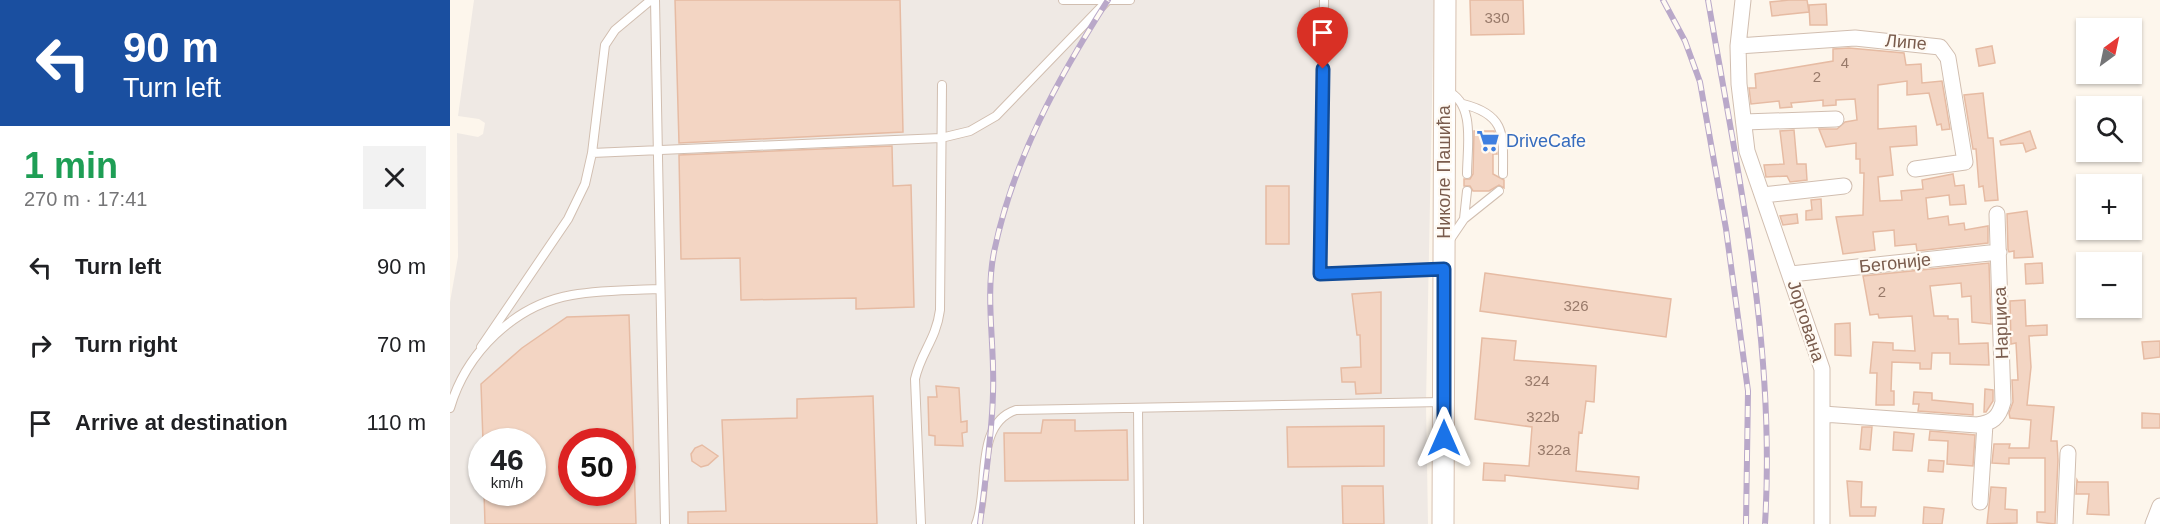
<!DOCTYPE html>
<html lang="en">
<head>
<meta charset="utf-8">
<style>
	body { margin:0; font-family:Arial,sans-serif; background:#f2f2f2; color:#202124; height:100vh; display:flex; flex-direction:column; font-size:22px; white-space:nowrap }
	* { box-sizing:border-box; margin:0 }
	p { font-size:20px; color:#757577 }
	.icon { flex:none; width:33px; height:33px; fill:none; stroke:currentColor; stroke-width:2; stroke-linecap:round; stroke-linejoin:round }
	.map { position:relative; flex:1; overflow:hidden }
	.sheet { display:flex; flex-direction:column; background:#fff; width:450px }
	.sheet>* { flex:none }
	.banner { background:#1a4fa0; color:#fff; overflow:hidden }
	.needle { width:39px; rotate:33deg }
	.buttons { position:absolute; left:1626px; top:18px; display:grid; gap:12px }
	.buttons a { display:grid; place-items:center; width:66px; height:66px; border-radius:0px; background:#fff; box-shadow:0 2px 4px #0004; font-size:30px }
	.speed { position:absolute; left:18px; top:428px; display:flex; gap:12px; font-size:30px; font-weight:700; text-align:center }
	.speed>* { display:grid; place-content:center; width:78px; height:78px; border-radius:50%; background:#fff; box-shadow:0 2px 4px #0004; line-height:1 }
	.speed small { font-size:15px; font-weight:400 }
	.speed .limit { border:9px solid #d22; background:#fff; color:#111 }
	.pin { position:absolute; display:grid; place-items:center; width:51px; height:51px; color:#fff; margin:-62px -26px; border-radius:50% 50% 50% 0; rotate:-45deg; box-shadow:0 0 6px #0007 }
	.pin .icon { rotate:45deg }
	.me { position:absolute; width:66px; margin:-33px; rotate:0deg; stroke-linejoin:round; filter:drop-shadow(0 0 4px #0008) }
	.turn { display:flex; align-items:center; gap:21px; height:126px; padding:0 24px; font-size:27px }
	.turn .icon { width:78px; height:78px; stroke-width:2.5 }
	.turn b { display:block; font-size:42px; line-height:51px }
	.round { display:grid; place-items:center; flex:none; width:63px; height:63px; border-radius:0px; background:#f2f2f2 }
	.headline { display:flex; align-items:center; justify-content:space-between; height:102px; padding:0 24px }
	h1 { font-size:36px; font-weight:800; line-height:45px; color:#1e9e55 }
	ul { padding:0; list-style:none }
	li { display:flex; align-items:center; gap:18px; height:78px; padding:0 24px }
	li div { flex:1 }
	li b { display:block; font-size:22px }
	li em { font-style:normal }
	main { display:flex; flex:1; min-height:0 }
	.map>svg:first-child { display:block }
	.industrial { fill:#efe9e4; fill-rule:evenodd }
	.building { fill:#f3d5c3; stroke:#e6bba3; stroke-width:1.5; fill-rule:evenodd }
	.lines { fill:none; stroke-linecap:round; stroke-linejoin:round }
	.lane-casing { stroke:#d1beb0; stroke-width:10 }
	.street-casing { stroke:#d1beb0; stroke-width:17 }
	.secondary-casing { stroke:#d6c0b0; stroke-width:23 }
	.lane { stroke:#fff; stroke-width:8 }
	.street { stroke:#fff; stroke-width:15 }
	.secondary { stroke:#fff; stroke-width:21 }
	.rail-casing { stroke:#b9a8c9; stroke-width:6 }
	.rail { stroke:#fffaf3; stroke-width:4; stroke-dasharray:11; stroke-linecap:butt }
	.route-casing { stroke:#114b97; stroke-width:15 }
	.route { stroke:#1a73e8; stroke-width:10 }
	.labels { text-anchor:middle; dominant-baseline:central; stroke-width:4.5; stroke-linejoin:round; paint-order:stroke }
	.number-label { font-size:15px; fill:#987a6a }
	.street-label { font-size:18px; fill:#7a5c4d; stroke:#fffaf3 }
	.shop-label { font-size:18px; fill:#366cbe; stroke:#fffaf3; text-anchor:start }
</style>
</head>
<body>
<main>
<section class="sheet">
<div class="banner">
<div class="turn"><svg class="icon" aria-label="left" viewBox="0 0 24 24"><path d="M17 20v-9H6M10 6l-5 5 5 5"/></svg><div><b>90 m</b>Turn left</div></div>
</div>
<div class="headline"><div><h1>1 min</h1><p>270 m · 17:41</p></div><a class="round"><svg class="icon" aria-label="close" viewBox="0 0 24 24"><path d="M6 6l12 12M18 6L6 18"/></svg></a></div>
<ul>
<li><svg class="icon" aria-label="left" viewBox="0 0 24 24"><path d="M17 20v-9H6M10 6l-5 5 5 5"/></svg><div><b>Turn left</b></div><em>90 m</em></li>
<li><svg class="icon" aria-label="right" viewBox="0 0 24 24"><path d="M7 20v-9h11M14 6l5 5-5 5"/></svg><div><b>Turn right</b></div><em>70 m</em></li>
<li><svg class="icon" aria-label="arrive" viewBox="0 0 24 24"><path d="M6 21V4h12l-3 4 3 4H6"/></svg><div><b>Arrive at destination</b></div><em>110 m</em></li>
</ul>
</section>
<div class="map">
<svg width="1710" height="524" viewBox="0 0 1710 524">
	<rect width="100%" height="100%" fill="#fdf6ec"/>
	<path class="industrial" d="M24,0H984L976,403L978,524H0V302L8,257L7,133L28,137L33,134L35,123L29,119L8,116ZM32,441H82V492H32ZM122,441H172V492H122Z"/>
	<path class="building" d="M225,0H450L453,132L229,143Z
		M1020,0H1073L1074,34L1021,35Z
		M1339,0H1357L1359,12L1322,16L1320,2Z
		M1376,4L1377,25H1360L1359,5Z
		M1542,46L1545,63L1529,66L1526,49Z
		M1399,48L1454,53L1456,65L1471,64L1472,83L1492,81L1500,129L1492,130L1491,124L1487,125L1479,93L1457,95V81L1428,85V129L1466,126L1467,145L1440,147L1443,175L1428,177L1430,201L1452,200L1451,191L1473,189L1472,180L1503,174L1505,186L1514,185L1516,204L1500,205L1499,195L1476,198L1478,219L1498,216L1499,225L1514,223L1515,230L1538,226V243L1467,251L1466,244L1445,246L1444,230L1423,232L1425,250L1393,254L1386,217L1413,215L1414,173H1410V159H1406V143L1376,147L1369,129H1387L1395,122L1407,120L1405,99L1386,100V105L1373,106V100L1341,103L1342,107L1330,108L1329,101L1301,104L1299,88H1306L1305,74L1383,61V49Z
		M1533,93L1538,138H1543L1548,200L1535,201L1533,186L1529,187L1526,149H1523L1514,95Z
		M1344,130L1347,164H1356L1357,180L1340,182L1337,176L1316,177L1314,165L1334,164L1330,131Z
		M1024,131H1044L1047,154H1043V174L1054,180V188L1049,185L1039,191H1023L1020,186H1014V179H1020L1023,174Z
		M1580,131L1586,148L1576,152L1573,143L1551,145L1550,141Z
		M442,146L443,186L461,185L464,307L406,309V298L291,300L290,258L231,259L229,155Z
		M816,186H839V244H816Z
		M1371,199L1372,219L1356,220V211L1362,210L1361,200Z
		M1577,211L1583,257L1564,258V251L1559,252L1558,249L1557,214Z
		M1347,214L1348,223L1333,225L1330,216Z
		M1539,263L1541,324L1522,322L1521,296L1512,297L1511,283L1480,286L1484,316H1498V319H1508L1509,344L1538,343L1539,365L1500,364V353H1482L1481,369H1470V363L1442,362L1441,391H1444V405H1426L1427,373H1420L1423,342L1443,343V350L1465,351L1462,316L1429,318L1428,314L1420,315L1413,276Z
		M1592,263L1593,283L1576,284L1575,264Z
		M1035,273L1221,299L1216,337L1030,311Z
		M931,292V393L906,394L905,382H892L891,368L911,367L910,335H907L902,294Z
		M1575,300L1576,326L1597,325V335L1579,336L1581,367L1577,405L1604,407L1601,441H1607L1608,460L1605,524L1587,522V512H1595V458H1559V464L1542,463L1544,444H1560L1559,448H1579L1581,420L1560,418L1559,413L1563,402L1562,380H1568L1566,343L1561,344L1560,301Z
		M179,315L186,524H35L34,492H82V441H33L31,384L72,348L117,317ZM122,441H172V492H122Z
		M1400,323L1401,356L1385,355V324Z
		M1032,338L1066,341L1064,360L1146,366L1144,402L1136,401L1132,433L1129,432L1126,471L1189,477L1188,489L1055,475V481L1033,480L1034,463L1079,466L1082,427L1025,419Z
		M1710,341V357L1694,359L1692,342Z
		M486,386L509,388L511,422L517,421V432L512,433L513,446L485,445V436L479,435L478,397H487Z
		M1535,389L1543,390V401L1536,412H1534Z
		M1464,392L1482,393V400L1523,404V415L1468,411L1469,404H1463Z
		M423,396L427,524H238V512L276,511L272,420L347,418V399Z
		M1692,413L1710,414V428H1692Z
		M593,420H625V431L677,430L678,480L555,481L554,433H591Z
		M934,426V466L838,467L837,427Z
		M1412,427H1422L1420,450L1410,449Z
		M1480,431L1525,435L1523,466L1497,464L1498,441L1479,440Z
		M1444,432L1464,434L1462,451L1443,450Z
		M252,445L268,456L258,465L251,467L242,461L241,454L245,448Z
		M1479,460L1494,461L1493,472L1478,471Z
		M1627,480L1628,482H1658L1659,515L1637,514L1639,494H1626Z
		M1397,481L1412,482L1411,507H1426L1425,516H1400Z
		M892,486H933L934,524H893Z
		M1541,487L1556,488L1555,509L1567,510V523L1537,524Z
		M1474,507L1494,509L1492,524H1473Z"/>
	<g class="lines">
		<g class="lane-casing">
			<path id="lane" d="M205,0L215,524
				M613,0H680
				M874,0L870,275L993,269
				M997,91C1026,103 1017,148 1017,174
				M1013,104C1057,115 1053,136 1053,174
				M142,153L491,138L520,131L546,116L657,1
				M1014,219L1049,191
				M997,244L1014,219L1017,191
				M31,347L118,219L135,184L142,153L155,45L165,30L201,0
				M0,408C16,353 64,305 122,295C150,290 180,290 209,289
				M688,408L689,524
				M471,524L465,379C471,352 486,340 490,310L492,85
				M526,524C540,490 523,424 566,410L992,402"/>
		</g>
		<g class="street-casing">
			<path id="street" d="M1293,0L1288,46L1289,84L1297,151L1372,369V524
				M1288,46L1405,38L1490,47L1498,58L1515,162L1465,169
				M1294,122L1386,119
				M1313,195L1394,186
				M1341,274L1549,252
				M1373,414L1527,425C1542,423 1549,418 1553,402L1547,214
				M1530,502L1535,424
				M1615,524L1618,453
				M1703,524L1710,506"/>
		</g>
		<g class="secondary-casing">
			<path id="secondary" d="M993,524L995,0"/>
		</g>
		<use href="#lane" class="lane"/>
		<use href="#street" class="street"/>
		<use href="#secondary" class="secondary"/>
		<g class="rail-casing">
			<path id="rail" d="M1213,0L1235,41L1250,82L1276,229L1298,391L1296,524
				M1258,0C1288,174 1326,347 1315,524
				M530,524C535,481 542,436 543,393C545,346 535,297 544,252C563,160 608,78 658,0"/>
		</g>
		<use href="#rail" class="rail"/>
	</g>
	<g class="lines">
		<g class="route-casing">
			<path id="route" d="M873,69L870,274L994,269V438"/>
		</g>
		<use href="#route" class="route"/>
	</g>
	<defs>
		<g id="supermarket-bare" transform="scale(1.8)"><path d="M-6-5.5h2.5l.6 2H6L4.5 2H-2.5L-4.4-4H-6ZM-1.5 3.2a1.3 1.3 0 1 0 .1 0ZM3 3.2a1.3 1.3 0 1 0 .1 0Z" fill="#3f7fe0" stroke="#fffaf3" stroke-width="2.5" paint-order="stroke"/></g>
	</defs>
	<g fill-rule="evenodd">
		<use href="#supermarket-bare" x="1038" y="141"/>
	</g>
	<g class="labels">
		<g class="number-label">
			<text x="1047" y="17">330</text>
			<text x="1395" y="62">4</text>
			<text x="1367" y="76">2</text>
			<text x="1432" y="291">2</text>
			<text x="1126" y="305">326</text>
			<text x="1087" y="380">324</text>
			<text x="1093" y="416">322b</text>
			<text x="1104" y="449">322a</text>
		</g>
		<g class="street-label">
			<text transform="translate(1456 42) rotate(5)">Липе</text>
			<text transform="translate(994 172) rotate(-90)">Николе Пашића</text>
			<text transform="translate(1445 263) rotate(-6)">Бегоније</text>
			<text transform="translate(1356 321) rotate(72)">Јоргована</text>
			<text transform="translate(1551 323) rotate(-92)">Нарциса</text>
		</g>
		<g class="shop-label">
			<text x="1056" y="141">DriveCafe</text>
		</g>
	</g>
</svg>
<div class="buttons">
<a><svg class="needle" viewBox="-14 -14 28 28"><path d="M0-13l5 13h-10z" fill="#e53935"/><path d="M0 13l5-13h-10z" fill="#757577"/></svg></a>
<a><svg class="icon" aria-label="search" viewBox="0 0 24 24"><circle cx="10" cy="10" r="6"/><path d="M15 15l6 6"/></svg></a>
<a>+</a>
<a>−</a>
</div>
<div class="speed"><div>46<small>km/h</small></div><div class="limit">50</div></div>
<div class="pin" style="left:873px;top:69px;background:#d93025"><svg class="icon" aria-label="arrive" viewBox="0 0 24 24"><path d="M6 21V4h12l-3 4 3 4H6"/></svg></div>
<svg class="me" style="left:994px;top:438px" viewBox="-20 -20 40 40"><path d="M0-17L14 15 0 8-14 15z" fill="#1a73e8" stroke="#fff" stroke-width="4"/></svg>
</div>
</main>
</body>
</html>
